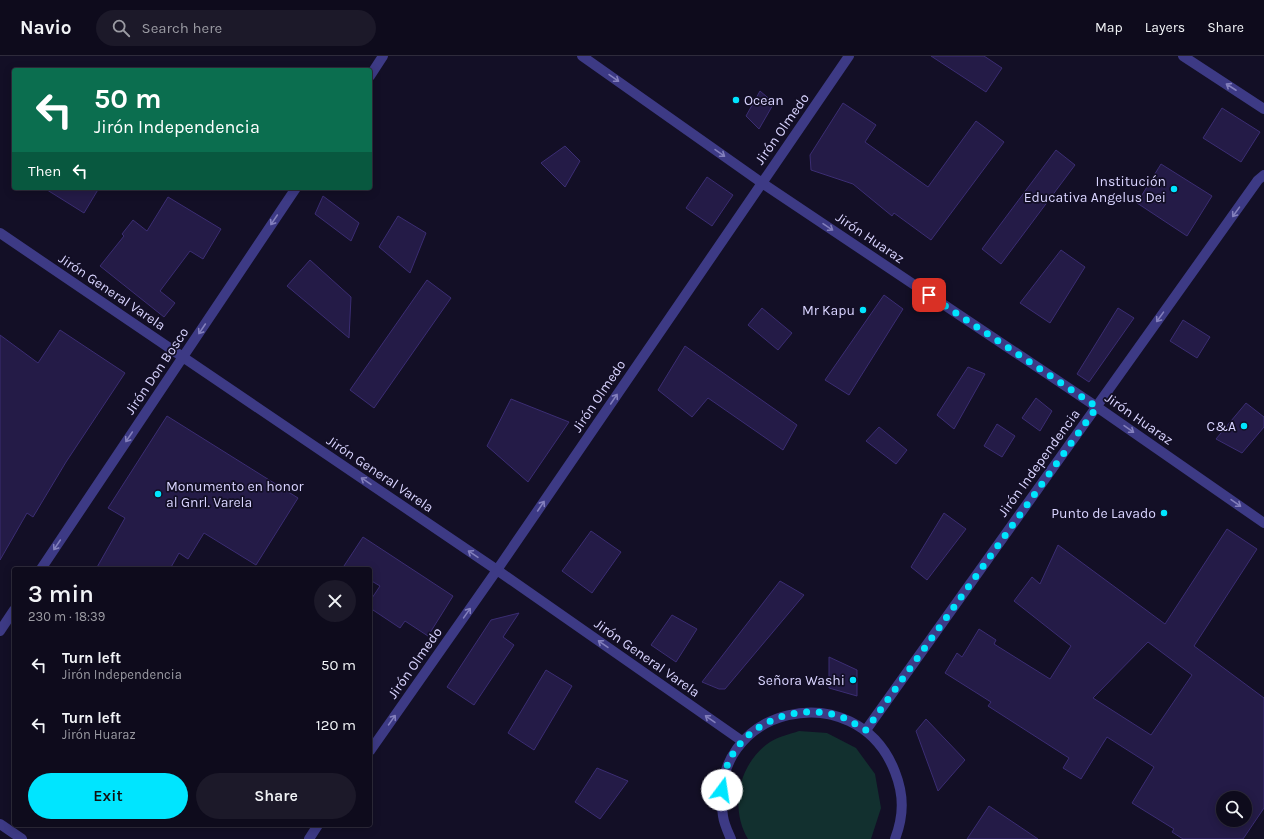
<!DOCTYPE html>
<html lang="en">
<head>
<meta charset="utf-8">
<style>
	body { margin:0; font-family:Karla,sans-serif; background:#1c1929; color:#f1f3f6; height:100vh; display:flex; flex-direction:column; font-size:15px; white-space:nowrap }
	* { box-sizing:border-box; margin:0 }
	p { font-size:13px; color:#9b9ba3 }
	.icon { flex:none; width:22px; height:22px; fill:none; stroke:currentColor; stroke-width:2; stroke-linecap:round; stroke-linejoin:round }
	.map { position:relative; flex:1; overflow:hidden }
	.sheet { position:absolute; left:12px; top:511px; width:360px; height:260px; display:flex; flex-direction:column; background:#0e0b1c; border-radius:4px; box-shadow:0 2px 10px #0003,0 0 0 1px #2e2b3b }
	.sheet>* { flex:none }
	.guide { position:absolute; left:12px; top:12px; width:360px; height:122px; border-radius:4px; box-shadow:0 2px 10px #0003,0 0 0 1px #2e2b3b; background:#0b6e4f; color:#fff; overflow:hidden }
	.fabs { position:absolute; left:1216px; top:735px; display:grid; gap:8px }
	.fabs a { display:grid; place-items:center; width:36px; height:36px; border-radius:50%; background:#0e0b1c; box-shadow:0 2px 10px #0003,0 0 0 1px #2e2b3b; font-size:20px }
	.pin { position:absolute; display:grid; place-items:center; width:34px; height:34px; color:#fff; margin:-17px; border-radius:8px; box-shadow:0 2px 6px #0006 }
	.me { position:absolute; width:44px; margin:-22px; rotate:14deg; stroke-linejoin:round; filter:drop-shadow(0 0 3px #0008) }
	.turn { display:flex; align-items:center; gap:14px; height:84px; padding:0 16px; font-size:18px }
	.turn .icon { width:52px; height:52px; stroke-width:2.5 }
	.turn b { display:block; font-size:28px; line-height:34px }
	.then { display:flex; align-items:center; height:38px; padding:0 16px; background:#0003; gap:8px; font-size:15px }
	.round { display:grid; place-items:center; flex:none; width:42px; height:42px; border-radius:21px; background:#1c1929 }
	.overview { display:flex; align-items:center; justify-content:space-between; height:68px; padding:0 16px }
	h1 { font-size:24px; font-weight:600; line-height:30px }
	.action { display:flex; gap:8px; margin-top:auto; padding:8px 16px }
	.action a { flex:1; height:46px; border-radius:24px; background:#00e5ff; color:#111; font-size:16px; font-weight:600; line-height:46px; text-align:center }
	.action a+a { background:#1c1929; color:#f1f3f6 }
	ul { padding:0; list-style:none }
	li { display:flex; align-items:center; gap:12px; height:60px; padding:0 16px }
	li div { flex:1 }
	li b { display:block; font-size:15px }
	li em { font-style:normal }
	header { display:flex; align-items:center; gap:24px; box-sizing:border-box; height:56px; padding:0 20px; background:#0e0b1c; border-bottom:1px solid #2e2b3b }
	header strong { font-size:19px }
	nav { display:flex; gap:22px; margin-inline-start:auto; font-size:14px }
	.search { width:280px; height:36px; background:#1c1929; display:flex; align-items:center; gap:10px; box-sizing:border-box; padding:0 14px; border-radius:22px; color:#9b9ba3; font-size:15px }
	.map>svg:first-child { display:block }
	.green { fill:#12302f }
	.building { fill:#241b47; stroke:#3b2d73; fill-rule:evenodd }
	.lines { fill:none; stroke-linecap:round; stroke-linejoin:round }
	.minor { stroke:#3d3a85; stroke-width:10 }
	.oneway { stroke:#837fbc }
	.route { stroke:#00e5ff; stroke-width:7; stroke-dasharray:0 12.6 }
	.poi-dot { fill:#00e5ff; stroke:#130f26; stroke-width:1.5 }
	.labels { text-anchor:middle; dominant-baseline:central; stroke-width:3.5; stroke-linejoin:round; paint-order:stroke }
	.poi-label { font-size:14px; fill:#d9d4ff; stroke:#130f26; text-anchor:end }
	.street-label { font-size:14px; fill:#d9d4ff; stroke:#130f26 }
</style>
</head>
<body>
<header>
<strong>Navio</strong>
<div class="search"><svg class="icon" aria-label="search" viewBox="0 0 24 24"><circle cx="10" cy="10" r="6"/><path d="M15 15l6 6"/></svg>Search here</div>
<nav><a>Map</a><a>Layers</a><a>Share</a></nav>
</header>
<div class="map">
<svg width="1264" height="783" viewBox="0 0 1264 783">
	<rect width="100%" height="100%" fill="#130f26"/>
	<path class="green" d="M799,675L827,677L856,692L875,718L881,752L871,783H748C729,751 739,707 770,686C778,681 790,678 799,675Z"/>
	<path class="building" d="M931,0H984L1002,12L986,36Z
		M760,35L774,47L759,73L746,60Z
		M843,47L876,69L865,86L928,131L976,65L1004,86L931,184L894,157L892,160L853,128L811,114L810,99Z
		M1222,52L1260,76L1241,106L1203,82Z
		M565,90L580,105L565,131L541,107Z
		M1056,94L1075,109L1001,208L982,193Z
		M1161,108L1212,140L1187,180L1137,147Z
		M707,121L733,139L712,170L686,152Z
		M44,132H99L84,157Z
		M323,140L359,167L351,185L315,158Z
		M168,141L221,173L203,203L190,195L160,235L175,247L164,261L100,210L124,180L122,178L133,164L147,175Z
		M398,160L426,177L410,217L379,191Z
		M1061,194L1085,211L1050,267L1020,247Z
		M310,204L351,241L349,282L287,230Z
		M427,224L451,242L374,352L350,334Z
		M884,239L903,253L849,339L825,324Z
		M762,252L792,277L778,294L748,269Z
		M1118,252L1134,262L1089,326L1077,318Z
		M1183,264L1210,281L1197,302L1170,285Z
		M60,274L125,317L66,406L33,461L27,457L0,504V279L38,307Z
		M685,290L797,369L783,394L708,342L692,361L658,334Z
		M968,311L985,318L954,373L937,359Z
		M1036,342L1052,355L1040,375L1022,362Z
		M511,343L569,366L528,426L487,390Z
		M1246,347L1264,361V371L1242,397L1216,383Z
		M167,360L298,442L256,509L204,477L188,503L179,497L170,513H96L125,462L108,452Z
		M997,368L1015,380L1002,401L984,390Z
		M879,371L907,394L896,408L866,385Z
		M944,457L966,473L927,524L911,511Z
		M1227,473L1257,493L1194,590L1264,642V752L1243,783H1183L1172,776L1174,773L1132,747L1154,711L1107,681L1081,723L1063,712L1069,702L988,650L991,646L945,617L957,597L962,601L979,573L996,584L994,588L1050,623L1071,590L1014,545L1032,521L1040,528L1058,489L1165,568ZM1148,586L1192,619L1151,679L1093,642ZM1223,742H1245V764H1223Z
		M591,475L621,496L592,537L562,515Z
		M363,481L453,540L428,580L405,565L400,572L370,552V545L380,530L370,524V513H342Z
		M780,525L804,539L725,633H719L702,626Z
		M519,557L503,581L514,589L474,649L447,631L491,564Z
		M672,559L697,573L676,606L651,589Z
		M829,601L857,614V640L829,632Z
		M546,614L572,630L534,694L508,677Z
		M926,663L965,704L938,735L916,675Z
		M597,712L628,725L600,763L575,746Z
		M989,750L1038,783H967Z"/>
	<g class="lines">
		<path class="minor" d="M582,0L762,127L1097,351L1264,467
			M1183,0L1264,53
			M370,20L383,0
			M0,177L497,514L742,685
			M41,513L296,132
			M0,575L14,554
			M866,674L1258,124L1264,119
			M370,695L497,514L849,0
			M0,768L22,783
			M309,783L318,769
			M731,783C728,776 724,768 723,760C705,650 857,616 895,716C904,739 904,759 895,783"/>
	</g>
	<defs><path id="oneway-shaft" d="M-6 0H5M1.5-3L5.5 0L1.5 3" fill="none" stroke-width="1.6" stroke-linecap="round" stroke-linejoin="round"/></defs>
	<g class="oneway">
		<use href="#oneway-shaft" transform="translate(614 22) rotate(35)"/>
		<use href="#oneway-shaft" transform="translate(1231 31) rotate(-147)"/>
		<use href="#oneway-shaft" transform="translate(720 97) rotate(35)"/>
		<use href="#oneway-shaft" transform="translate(1236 156) rotate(126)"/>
		<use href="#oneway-shaft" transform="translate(274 164) rotate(124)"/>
		<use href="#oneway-shaft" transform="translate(828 171) rotate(34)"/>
		<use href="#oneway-shaft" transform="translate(1160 261) rotate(126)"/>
		<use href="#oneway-shaft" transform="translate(202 273) rotate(124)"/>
		<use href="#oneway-shaft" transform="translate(614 343) rotate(-56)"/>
		<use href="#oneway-shaft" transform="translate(1129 373) rotate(35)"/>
		<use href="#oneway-shaft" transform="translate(129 381) rotate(124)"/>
		<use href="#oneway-shaft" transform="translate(366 425) rotate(-146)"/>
		<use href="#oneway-shaft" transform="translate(1236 447) rotate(35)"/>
		<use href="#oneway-shaft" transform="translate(541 450) rotate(-56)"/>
		<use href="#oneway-shaft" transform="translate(57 489) rotate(124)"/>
		<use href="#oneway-shaft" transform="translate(473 498) rotate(-146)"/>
		<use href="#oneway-shaft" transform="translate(467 557) rotate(-55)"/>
		<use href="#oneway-shaft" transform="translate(603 588) rotate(-145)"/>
		<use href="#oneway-shaft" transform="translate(710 663) rotate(-145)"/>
		<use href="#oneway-shaft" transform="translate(392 664) rotate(-55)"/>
	</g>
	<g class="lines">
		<path class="route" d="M722,734C724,726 725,716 728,707C747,665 799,646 842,661C850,664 858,670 866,674L1097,351L929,239"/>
	</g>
	<g class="poi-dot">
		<circle cx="736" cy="44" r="4"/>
		<circle cx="1174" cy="133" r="4"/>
		<circle cx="863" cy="254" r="4"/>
		<circle cx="1244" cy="370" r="4"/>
		<circle cx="158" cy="438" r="4"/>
		<circle cx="1164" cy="457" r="4"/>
		<circle cx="853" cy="624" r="4"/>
	</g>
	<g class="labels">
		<g class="poi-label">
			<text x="744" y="44" text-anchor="start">Ocean</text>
			<text x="1166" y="125">Institución<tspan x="1166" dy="16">Educativa Angelus Dei</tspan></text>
			<text x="855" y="254">Mr Kapu</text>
			<text x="1236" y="370">C&amp;A</text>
			<text x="166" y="430" text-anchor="start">Monumento en honor<tspan x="166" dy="16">al Gnrl. Varela</tspan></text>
			<text x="1156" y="457">Punto de Lavado</text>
			<text x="845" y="624">Señora Washi</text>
		</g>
		<g class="street-label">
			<text transform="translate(782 73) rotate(-55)">Jirón Olmedo</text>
			<text transform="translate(870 182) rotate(34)">Jirón Huaraz</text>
			<text transform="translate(112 236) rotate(34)">Jirón General Varela</text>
			<text transform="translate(157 315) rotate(-56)">Jirón Don Bosco</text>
			<text transform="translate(599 340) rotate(-56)">Jirón Olmedo</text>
			<text transform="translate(1139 363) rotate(35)">Jirón Huaraz</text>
			<text transform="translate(1039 407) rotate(-54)">Jirón Independencia</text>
			<text transform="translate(380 418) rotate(34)">Jirón General Varela</text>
			<text transform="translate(647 602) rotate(35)">Jirón General Varela</text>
			<text transform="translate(415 607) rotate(-55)">Jirón Olmedo</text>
		</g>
	</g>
</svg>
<div class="fabs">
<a><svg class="icon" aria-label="search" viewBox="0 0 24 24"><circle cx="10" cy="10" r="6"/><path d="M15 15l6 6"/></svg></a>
</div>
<div class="pin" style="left:929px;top:239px;background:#d93025"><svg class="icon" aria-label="arrive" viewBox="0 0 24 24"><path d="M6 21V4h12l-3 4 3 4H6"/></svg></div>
<svg class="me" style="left:722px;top:734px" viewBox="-20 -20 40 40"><circle r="19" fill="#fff"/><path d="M0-13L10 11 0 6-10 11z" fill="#00e5ff"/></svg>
<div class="guide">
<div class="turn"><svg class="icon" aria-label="left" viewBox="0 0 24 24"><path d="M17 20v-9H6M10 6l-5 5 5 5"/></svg><div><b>50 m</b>Jirón Independencia</div></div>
<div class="then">Then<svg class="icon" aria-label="left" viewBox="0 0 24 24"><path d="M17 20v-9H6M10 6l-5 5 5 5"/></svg></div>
</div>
<section class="sheet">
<div class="overview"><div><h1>3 min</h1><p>230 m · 18:39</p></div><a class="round"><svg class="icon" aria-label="close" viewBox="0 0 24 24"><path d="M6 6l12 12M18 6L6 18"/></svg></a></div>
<ul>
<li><svg class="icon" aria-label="left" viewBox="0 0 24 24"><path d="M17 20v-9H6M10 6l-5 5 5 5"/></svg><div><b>Turn left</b><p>Jirón Independencia</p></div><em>50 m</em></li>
<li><svg class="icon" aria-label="left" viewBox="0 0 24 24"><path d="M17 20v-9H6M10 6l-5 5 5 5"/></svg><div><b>Turn left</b><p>Jirón Huaraz</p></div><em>120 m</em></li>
</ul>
<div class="action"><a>Exit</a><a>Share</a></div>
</section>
</div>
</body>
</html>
